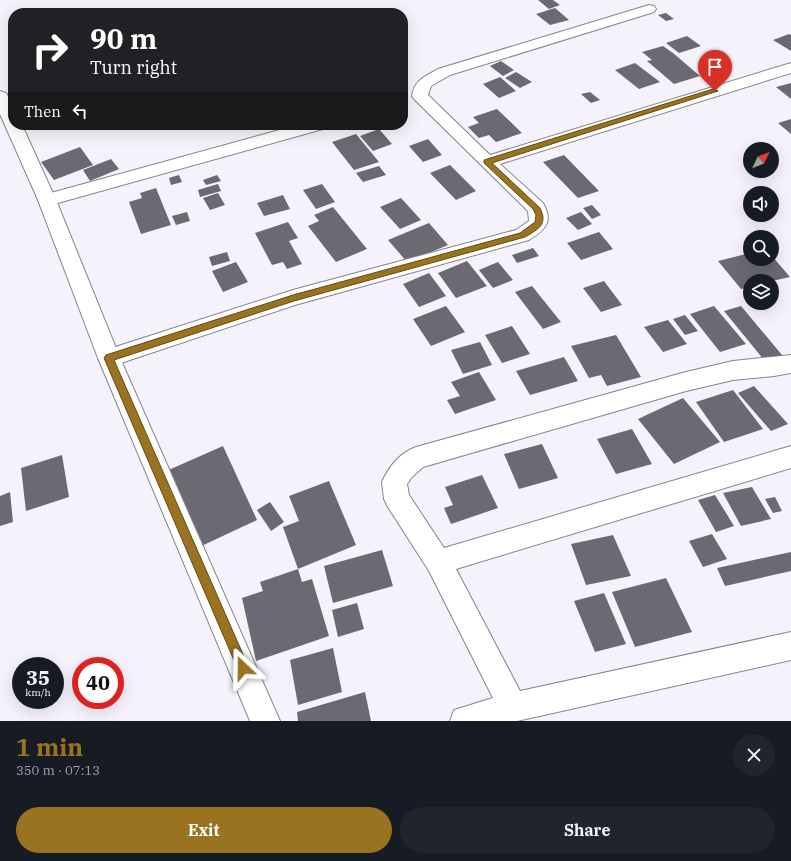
<!DOCTYPE html>
<html lang="en">
<head>
<meta charset="utf-8">
<style>
	body { margin:0; font-family:"IBM Plex Serif",serif; background:#20242c; color:#f1f3f6; height:100vh; display:flex; flex-direction:column; font-size:15px; white-space:nowrap }
	* { box-sizing:border-box; margin:0 }
	p { font-size:13px; color:#9ea1a6 }
	.icon { flex:none; width:22px; height:22px; fill:none; stroke:currentColor; stroke-width:2; stroke-linecap:round; stroke-linejoin:round }
	.map { position:relative; height:721px; overflow:hidden }
	.side { display:flex; flex-direction:column; background:#171b24; flex:1 }
	.side>* { flex:none }
	.banner { position:absolute; left:8px; top:8px; width:400px; height:122px; border-radius:16px; box-shadow:0 4px 16px #0002; background:#202124; color:#fff; overflow:hidden }
	.needle { width:26px; rotate:47deg }
	.controls { position:absolute; left:743px; top:142px; display:grid; gap:8px }
	.controls a { display:grid; place-items:center; width:36px; height:36px; border-radius:50%; background:#171b24; box-shadow:0 4px 16px #0002; font-size:20px }
	.speed { position:absolute; left:12px; top:657px; display:flex; gap:8px; font-size:20px; font-weight:700; text-align:center }
	.speed>* { display:grid; place-content:center; width:52px; height:52px; border-radius:50%; background:#171b24; box-shadow:0 4px 16px #0002; line-height:1 }
	.speed small { font-size:10px; font-weight:400 }
	.speed .limit { border:6px solid #d22; background:#fff; color:#111 }
	.pin { position:absolute; display:grid; place-items:center; width:34px; height:34px; color:#fff; margin:-41px -17px; border-radius:50% 50% 50% 0; rotate:-45deg; box-shadow:0 0 4px #0007 }
	.pin .icon { rotate:45deg }
	.me { position:absolute; width:44px; margin:-22px; rotate:337deg; stroke-linejoin:round; filter:drop-shadow(0 0 3px #0008) }
	.turn { display:flex; align-items:center; gap:14px; height:84px; padding:0 16px; font-size:18px }
	.turn .icon { width:52px; height:52px; stroke-width:2.5 }
	.turn b { display:block; font-size:28px; line-height:34px }
	.then { display:flex; align-items:center; height:38px; padding:0 16px; background:#0003; gap:8px; font-size:15px }
	.round { display:grid; place-items:center; flex:none; width:42px; height:42px; border-radius:21px; background:#20242c }
	.overview { display:flex; align-items:center; justify-content:space-between; height:68px; padding:0 16px }
	h1 { font-size:24px; font-weight:700; line-height:30px; color:#99731f }
	.button { display:flex; gap:8px; margin-top:auto; padding:8px 16px }
	.button a { flex:1; height:46px; border-radius:24px; background:#99731f; color:#fff; font-size:16px; font-weight:700; line-height:46px; text-align:center }
	.button a+a { background:#20242c; color:#f1f3f6 }
	.map>svg:first-child { display:block }
	.building { fill:#6b6971 }
	.lines { fill:none; stroke-linecap:round; stroke-linejoin:round }
	.street-casing { stroke:#85838c; stroke-width:2 }
	.secondary-casing { stroke:#85838c; stroke-width:2 }
	.street { fill:#fff; fill-rule:evenodd }
	.secondary { fill:#fff; fill-rule:evenodd }
	.route { fill:#99731f; stroke:#634b14 }
</style>
</head>
<body>
<div class="map">
<svg width="791" height="721" viewBox="0 0 791 721">
	<rect width="100%" height="100%" fill="#f5f2fc"/>
	<path class="building" d="M538,0H553L560,5L549,9Z
		M555,8L569,20L550,25L536,14Z
		M666,13L674,19L666,21L658,15Z
		M789,34L791,35V51L773,40Z
		M687,36L701,46L679,53L666,43Z
		M663,46L673,53L700,76L674,84L647,61L652,60L642,52Z
		M501,61L514,70L503,76L490,66Z
		M635,63L660,82L639,89L615,70Z
		M516,72L532,82L520,88L505,78Z
		M500,77L516,91L499,98L483,84Z
		M791,83V99L776,87Z
		M590,92L600,100L591,103L581,94Z
		M497,109L522,133L496,142L489,135L479,138L468,127L479,123L473,117Z
		M791,119V134L778,123Z
		M379,129L392,144L373,151L360,136Z
		M356,134L379,162L354,170L332,142Z
		M428,139L442,155L423,162L409,146Z
		M80,147L93,165L54,180L41,162Z
		M564,155L599,191L578,198L543,162Z
		M111,159L119,169L90,181L83,170Z
		M450,165L476,191L456,200L430,173Z
		M379,166L386,175L363,182L356,173Z
		M179,175L182,182L171,185L169,178Z
		M217,175L221,181L206,185L203,180Z
		M218,184L221,191L200,197L198,190Z
		M322,184L335,202L316,209L303,190Z
		M156,188L171,225L141,234L129,202L142,198L140,193Z
		M218,193L225,205L210,210L203,198Z
		M283,195L290,209L264,216L257,203Z
		M401,198L421,220L400,229L380,207Z
		M592,205L601,215L592,219L583,208Z
		M333,207L367,249L336,262L308,226L319,221L314,215Z
		M187,212L190,221L176,225L172,216Z
		M581,212L592,224L578,230L566,218Z
		M288,222L298,238L289,241L302,264L287,269L283,262L272,265L255,233Z
		M429,223L448,245L407,262L388,240Z
		M599,232L613,249L581,260L567,243Z
		M533,248L539,256L517,263L512,255Z
		M227,252L230,261L212,266L209,257Z
		M750,253V259H772V256L790,277L772,281H750V287L741,289L718,261Z
		M467,261L487,286L456,298L438,273Z
		M236,262L248,282L223,292L212,271Z
		M498,262L513,280L493,288L479,270Z
		M429,273L446,296L419,307L403,284Z
		M604,281L622,305L601,312L583,288Z
		M532,286L561,322L543,329L515,292Z
		M446,306L465,332L431,346L413,319Z
		M714,306L746,344L720,352L690,314Z
		M741,306L782,355L764,360L724,311Z
		M685,315L698,331L685,335L673,319Z
		M668,320L687,344L663,352L644,327Z
		M512,326L530,354L502,363L485,335Z
		M616,335L641,377L607,386L601,375L589,378L571,346Z
		M480,342L492,365L463,374L451,350Z
		M564,357L578,381L530,395L516,371Z
		M479,372L496,400L455,414L447,400L460,396L451,382Z
		M754,386L788,424L771,431L738,393Z
		M733,390L763,429L724,442L696,402Z
		M683,398L720,442L674,464L638,419Z
		M632,429L652,464L616,474L597,439Z
		M542,444L558,478L519,489L504,454Z
		M223,446L257,520L195,549L164,472Z
		M62,455L69,497L26,511L21,468Z
		M482,475L498,508L451,524L444,508L453,505L445,487Z
		M329,481L356,545L298,569L283,527L299,521L289,496Z
		M752,487L771,519L741,526L723,493Z
		M10,492L13,522L0,526V496Z
		M715,495L734,526L716,532L698,500Z
		M775,497L782,511L773,513L765,499Z
		M270,502L284,522L271,531L257,510Z
		M712,534L727,559L703,567L689,541Z
		M613,535L631,576L586,585L571,544Z
		M382,550L393,586L333,603L324,566Z
		M791,552V571L725,586L717,568Z
		M298,569L302,582L312,579L329,636L256,661L242,598L263,591L260,582Z
		M666,578L692,632L635,647L612,592Z
		M604,593L626,644L595,652L574,601Z
		M357,603L364,629L338,637L332,610Z
		M333,648L342,692L298,705L290,660Z
		M365,692L371,721H298L297,712Z"/>
	<g class="lines">
		<g class="street-casing">
			<path id="street" d="M649,5L654,6L656,9L654,12L450,75L431,86L428,95L490,155L791,63V73L500,164L543,203C554,222 545,230 529,240L295,305L109,367L101,364L98,358L101,352L109,349L293,290L516,230L529,221L528,211L414,99L412,96C414,80 426,76 438,69Z
				M298,125H325L323,129L47,206L40,204L38,200L40,196Z
				M791,355V373L774,376L733,380L686,391L423,467L412,477L407,484L409,495L444,548L791,446V468L456,569L520,691L791,632V660L517,721H450L454,710L493,698L429,571L388,507L384,499L382,482C389,466 400,453 416,447L686,372L733,361Z"/>
		</g>
		<g class="secondary-casing">
			<path id="secondary" d="M0,91L6,93C13,103 13,112 13,125H22L56,200L120,358L280,721H250L98,358L38,200L0,114Z"/>
		</g>
		<use href="#street" class="street"/>
		<use href="#secondary" class="secondary"/>
	</g>
	<path class="route" d="M713,89L718,91L492,163L540,208C548,224 539,229 525,237L294,301L114,360L249,668L247,672L243,674L239,672L104,358L106,355L293,295L520,233L535,222L536,215L533,209L484,163V160Z"/>
</svg>
<div class="controls">
<a><svg class="needle" viewBox="-14 -14 28 28"><path d="M0-13l5 13h-10z" fill="#e53935"/><path d="M0 13l5-13h-10z" fill="#9ea1a6"/></svg></a>
<a><svg class="icon" aria-label="sound" viewBox="0 0 24 24"><path d="M4 9h4l5-4v14l-5-4H4zM17 9q2 3 0 6"/></svg></a>
<a><svg class="icon" aria-label="search" viewBox="0 0 24 24"><circle cx="10" cy="10" r="6"/><path d="M15 15l6 6"/></svg></a>
<a><svg class="icon" aria-label="layers" viewBox="0 0 24 24"><path d="M12 4l9 5-9 5-9-5zM3 14l9 5 9-5"/></svg></a>
</div>
<div class="speed"><div>35<small>km/h</small></div><div class="limit">40</div></div>
<div class="pin" style="left:715px;top:91px;background:#d93025"><svg class="icon" aria-label="arrive" viewBox="0 0 24 24"><path d="M6 21V4h12l-3 4 3 4H6"/></svg></div>
<svg class="me" style="left:243px;top:668px" viewBox="-20 -20 40 40"><path d="M0-17L14 15 0 8-14 15z" fill="#99731f" stroke="#fff" stroke-width="4"/></svg>
<div class="banner">
<div class="turn"><svg class="icon" aria-label="right" viewBox="0 0 24 24"><path d="M7 20v-9h11M14 6l5 5-5 5"/></svg><div><b>90 m</b>Turn right</div></div>
<div class="then">Then<svg class="icon" aria-label="left" viewBox="0 0 24 24"><path d="M17 20v-9H6M10 6l-5 5 5 5"/></svg></div>
</div>
</div>
<section class="side">
<div class="overview"><div><h1>1 min</h1><p>350 m · 07:13</p></div><a class="round"><svg class="icon" aria-label="close" viewBox="0 0 24 24"><path d="M6 6l12 12M18 6L6 18"/></svg></a></div>
<div class="button"><a>Exit</a><a>Share</a></div>
</section>
</body>
</html>
